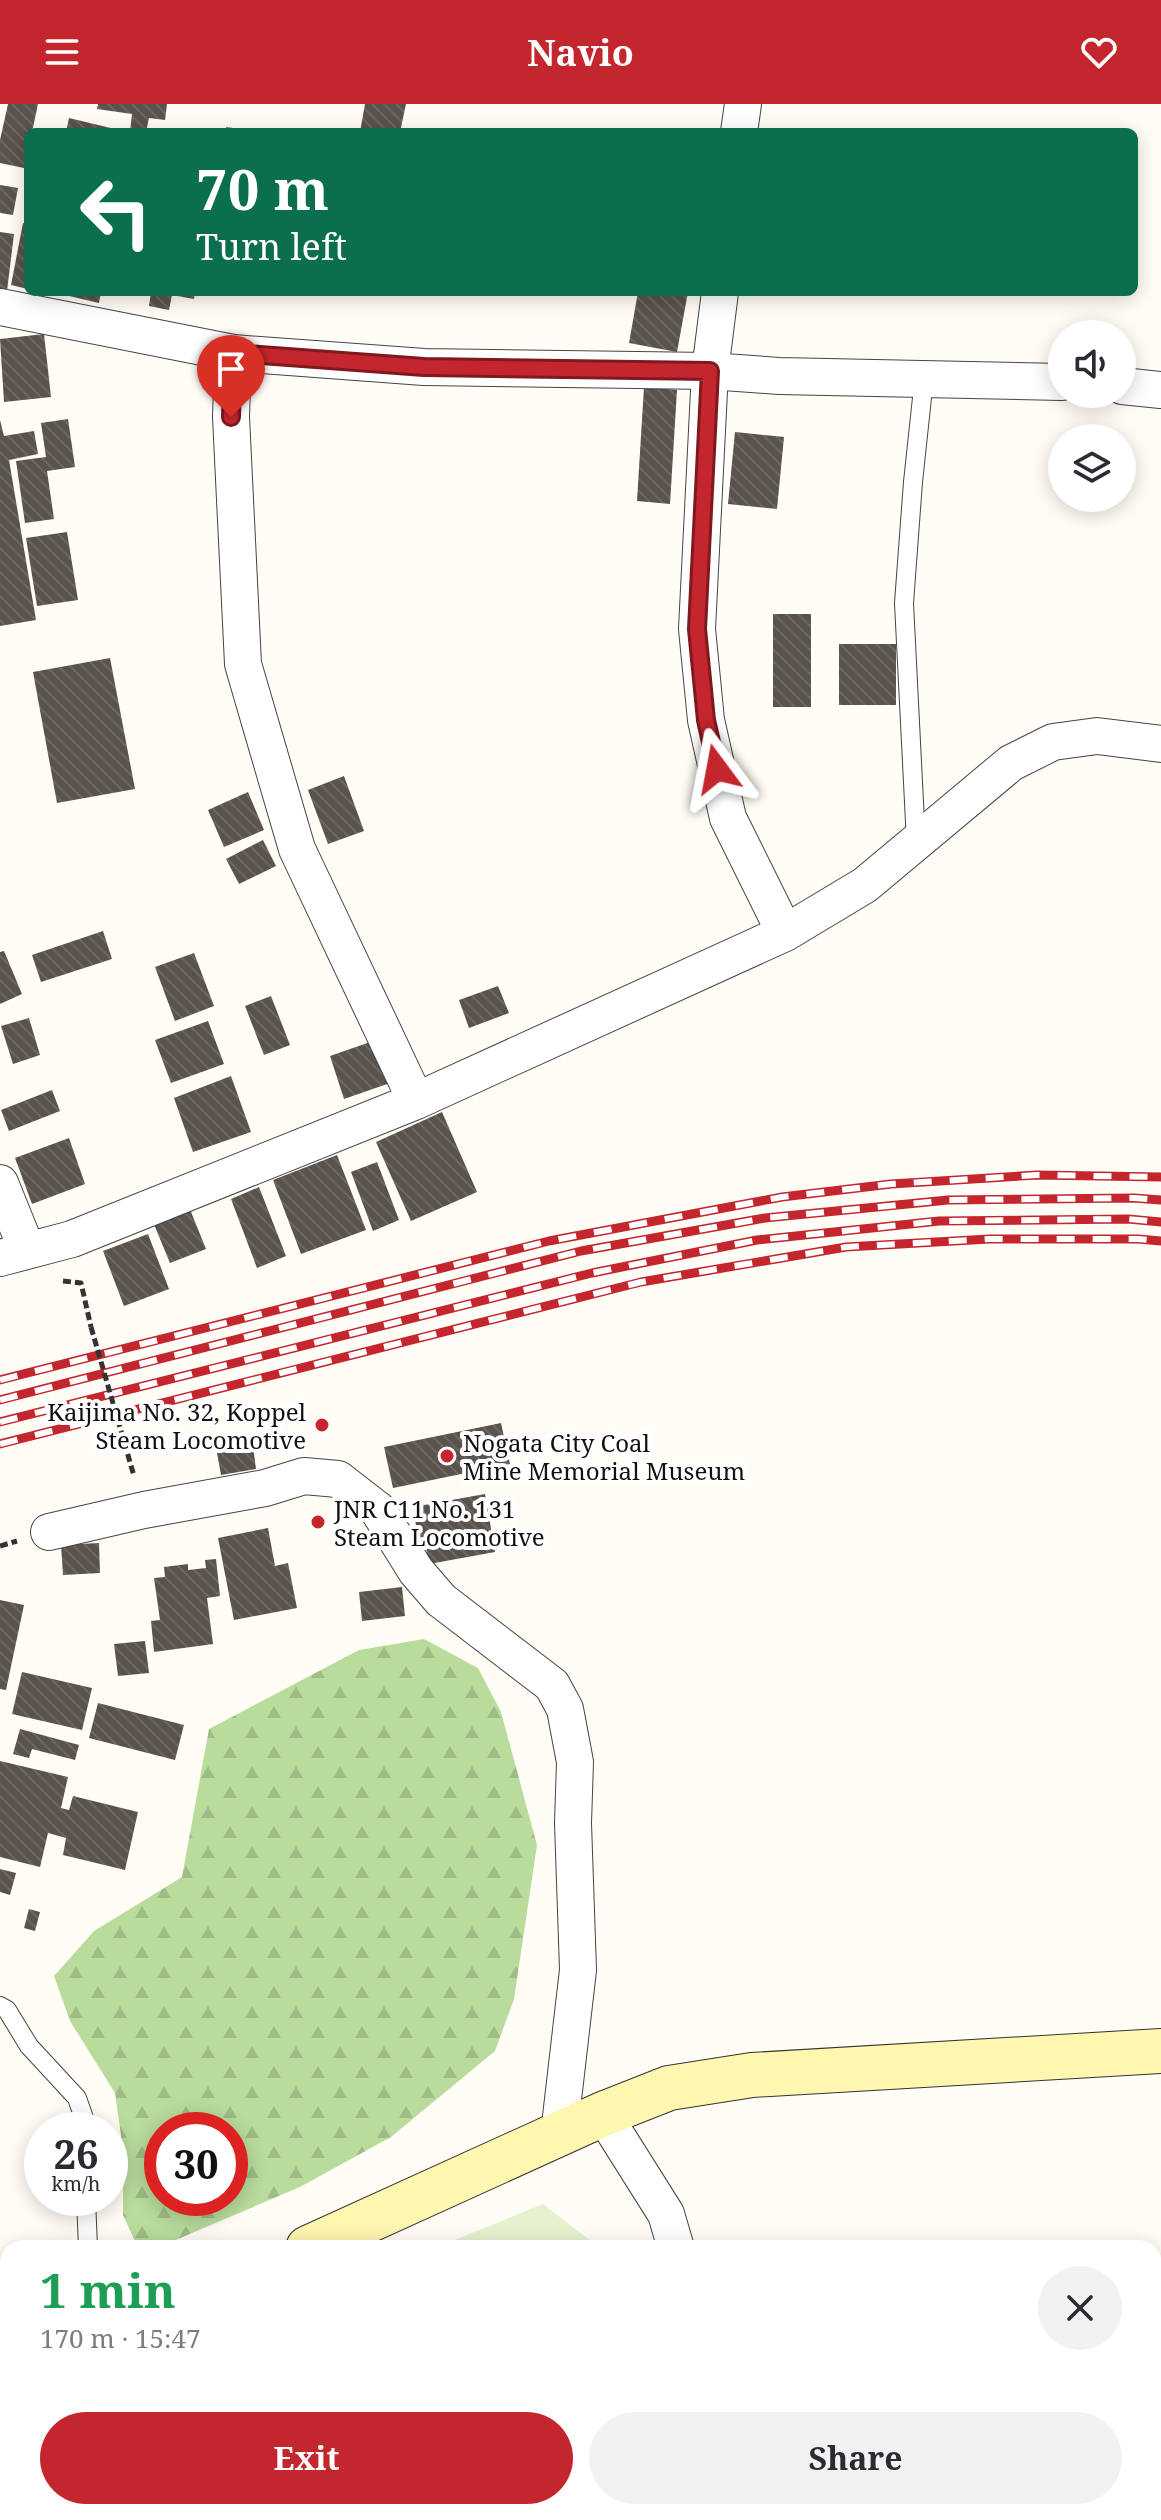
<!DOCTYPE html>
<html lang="en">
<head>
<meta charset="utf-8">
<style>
	body { margin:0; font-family:"Noto Serif",serif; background:#f2f2f3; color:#2b2b33; height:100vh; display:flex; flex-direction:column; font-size:30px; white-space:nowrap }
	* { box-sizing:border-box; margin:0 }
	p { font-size:26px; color:#7c7c81 }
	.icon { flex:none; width:44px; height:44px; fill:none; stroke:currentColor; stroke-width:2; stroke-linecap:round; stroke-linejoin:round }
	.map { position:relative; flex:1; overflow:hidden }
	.sheet { position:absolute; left:0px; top:2136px; width:1162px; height:280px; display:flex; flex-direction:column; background:#fff; border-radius:24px 24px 0 0; box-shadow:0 4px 20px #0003 }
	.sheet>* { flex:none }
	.guide { position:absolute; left:24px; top:24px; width:1114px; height:168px; border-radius:12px; box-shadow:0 4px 20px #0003; background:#0b6e4f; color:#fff; overflow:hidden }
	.tools { position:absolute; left:1048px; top:216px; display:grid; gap:16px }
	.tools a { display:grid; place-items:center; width:88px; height:88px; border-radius:50%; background:#fff; box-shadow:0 4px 20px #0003; font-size:40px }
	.speed { position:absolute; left:24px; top:2008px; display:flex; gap:16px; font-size:40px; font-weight:700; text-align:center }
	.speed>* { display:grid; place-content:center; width:104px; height:104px; border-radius:50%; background:#fff; box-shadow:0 4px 20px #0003; line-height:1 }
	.speed small { font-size:20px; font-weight:400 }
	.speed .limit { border:12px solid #d22; background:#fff; color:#111 }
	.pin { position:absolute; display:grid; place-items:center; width:68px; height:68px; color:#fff; margin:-82px -34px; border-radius:50% 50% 50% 0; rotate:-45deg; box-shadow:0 0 8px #0007 }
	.pin .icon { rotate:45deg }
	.me { position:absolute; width:88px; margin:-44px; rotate:347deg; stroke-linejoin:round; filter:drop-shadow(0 0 6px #0008) }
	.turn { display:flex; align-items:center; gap:28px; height:168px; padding:0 40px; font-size:36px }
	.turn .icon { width:104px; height:104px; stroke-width:2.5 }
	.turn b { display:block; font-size:56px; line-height:68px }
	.round { display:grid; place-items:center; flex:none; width:84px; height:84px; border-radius:42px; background:#f2f2f3 }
	.summary { display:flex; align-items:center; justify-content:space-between; height:136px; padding:0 40px }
	h1 { font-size:48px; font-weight:700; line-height:60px; color:#1e9e55 }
	.cta { display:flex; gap:16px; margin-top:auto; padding:16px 40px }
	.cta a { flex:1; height:92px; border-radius:48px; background:#c4262e; color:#fff; font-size:32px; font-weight:700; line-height:92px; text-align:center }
	.cta a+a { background:#f2f2f3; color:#2b2b33 }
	header { display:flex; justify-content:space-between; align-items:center; height:104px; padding:0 40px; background:#c4262e; color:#fff; font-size:36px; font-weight:700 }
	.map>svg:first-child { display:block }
	.forest { fill:url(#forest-firs); fill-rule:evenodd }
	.pitch { fill:#e6f2cf }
	.building { fill:url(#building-back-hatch) }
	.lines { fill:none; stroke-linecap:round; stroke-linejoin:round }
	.lane-casing { stroke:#444; stroke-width:20 }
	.street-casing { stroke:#444; stroke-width:38 }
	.secondary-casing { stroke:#333; stroke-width:46 }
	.path { stroke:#333; stroke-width:5; stroke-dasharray:8 4; stroke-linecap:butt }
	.lane { stroke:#fff; stroke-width:18 }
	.street { stroke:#fff; stroke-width:36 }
	.secondary { stroke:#fff6b0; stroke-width:44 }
	.rail-casing { stroke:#c4262e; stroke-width:9 }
	.rail { stroke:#fff; stroke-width:6; stroke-dasharray:18; stroke-linecap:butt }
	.path-bridge { stroke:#333; stroke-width:5; stroke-dasharray:8 4; stroke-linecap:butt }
	.route-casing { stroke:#7f191e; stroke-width:20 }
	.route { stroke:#c4262e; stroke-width:14 }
	.poi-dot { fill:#c4262e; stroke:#fff; stroke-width:3 }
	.labels { text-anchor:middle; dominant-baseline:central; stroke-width:8; stroke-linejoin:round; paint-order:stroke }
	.poi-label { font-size:24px; fill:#111; stroke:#fff; text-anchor:start }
</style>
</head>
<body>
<header><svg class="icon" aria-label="menu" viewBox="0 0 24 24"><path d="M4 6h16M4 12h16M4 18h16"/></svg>Navio<svg class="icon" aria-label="heart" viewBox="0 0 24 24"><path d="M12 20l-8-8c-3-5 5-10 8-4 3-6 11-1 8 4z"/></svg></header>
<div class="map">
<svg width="1161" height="2416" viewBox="0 0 1161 2416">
	<defs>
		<pattern id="forest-firs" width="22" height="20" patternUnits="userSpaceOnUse" patternTransform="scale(2)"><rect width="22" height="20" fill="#b9dc9c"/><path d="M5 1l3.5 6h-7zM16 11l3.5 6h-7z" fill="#9ebc85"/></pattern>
		<pattern id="building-back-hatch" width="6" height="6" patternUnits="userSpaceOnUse" patternTransform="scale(2)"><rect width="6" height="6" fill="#5a524d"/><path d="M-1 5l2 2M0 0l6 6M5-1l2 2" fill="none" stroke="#6d6662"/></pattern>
	</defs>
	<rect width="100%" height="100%" fill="#fffdf5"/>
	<path class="forest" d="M424,1535L478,1564L501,1608L537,1741L514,1895L495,1947L391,2033L300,2083L157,2144H138L123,2111V2046L115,1989L70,1917L54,1872L94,1827L182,1773L209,1625L359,1546ZM162,2026H230V2094H162Z"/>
	<path class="pitch" d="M543,2100L600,2144H435Z
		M42,2408H629V2416H43Z"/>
	<path class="building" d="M8,0H38L32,28H28L24,64L0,59V36Z
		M98,0H167L165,16L149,14L146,28H130L132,10L97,5Z
		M365,0H406L400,28H360Z
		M69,14L123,27L122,28H66Z
		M226,23L246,26V28H226Z
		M0,81L18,84L13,111L0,109Z
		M23,119L28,120V185L11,181Z
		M0,128L14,130L7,187L0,186Z
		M52,188H101L99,199Z
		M151,188H195L194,195L172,191L169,206L149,202Z
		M638,188H688L677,248L629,239Z
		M44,230L51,293L4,298L0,235Z
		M644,283L677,286L670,400L637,397Z
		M68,315L75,363L47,367L54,415L25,419L16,357L46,353L41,319Z
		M0,316L4,332L34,327L38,350L9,356L36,516L0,522Z
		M735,328L784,333L777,405L728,400Z
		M67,428L78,496L37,502L26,434Z
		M773,510H811V603H773Z
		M839,540H896V601H839Z
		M110,554L135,685L57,699L33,568Z
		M344,672L364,727L328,740L308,686Z
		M248,688L264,726L224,743L208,706Z
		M263,736L276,762L239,780L226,755Z
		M103,827L112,855L41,878L32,851Z
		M4,847L22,890L0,900V848Z
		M194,849L214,902L175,917L155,863Z
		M498,882L509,909L469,924L459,896Z
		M271,892L290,941L264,951L245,902Z
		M29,914L40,951L13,960L1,922Z
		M208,917L224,960L171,979L155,936Z
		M376,936L390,979L344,995L330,952Z
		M231,972L251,1028L193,1048L174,994Z
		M52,986L60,1007L9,1027L1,1006Z
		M442,1008L477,1088L411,1117L376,1038Z
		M69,1034L85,1080L32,1100L15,1054Z
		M337,1051L366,1126L301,1150L273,1076Z
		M377,1058L399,1116L373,1127L351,1068Z
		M259,1083L286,1152L257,1164L231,1095Z
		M189,1103L206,1145L170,1159L153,1118Z
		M148,1130L169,1185L124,1202L103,1147Z
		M501,1319L510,1360L393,1384L384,1343Z
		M253,1342L256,1365L221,1371L217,1349Z
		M485,1390L495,1448L429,1460L424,1433L418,1434L413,1403Z
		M268,1424L275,1462L288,1459L297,1504L234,1516L218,1434Z
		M99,1439L100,1469L63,1471L61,1441Z
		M216,1455L220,1492L207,1494L213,1540L154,1548L151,1517L160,1516L154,1474L165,1473L164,1463L188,1460V1466L206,1464L205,1456Z
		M402,1483L405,1512L362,1517L359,1488Z
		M0,1496L24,1501L6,1586L0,1585Z
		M145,1537L149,1569L118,1572L114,1540Z
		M22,1568L92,1584L82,1626L12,1610Z
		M98,1599L184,1621L175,1656L89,1634Z
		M20,1625L79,1641L75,1656L32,1645L29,1654L13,1650Z
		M0,1657L68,1673L61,1704L69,1706L73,1692L138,1708L125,1766L63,1751L66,1734L48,1729L40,1763L0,1753Z
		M0,1765L16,1769L10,1791L0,1788Z
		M29,1805L40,1808L35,1827L24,1824Z"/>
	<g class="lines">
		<g class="lane-casing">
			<path id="lane" d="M916,738L904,499L913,378L924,275
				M0,1902L7,1906L29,1942L77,1994L84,2014V2026
				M86,2094L88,2144"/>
		</g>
		<g class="street-casing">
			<path id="street" d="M739,28L743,0
				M720,188L710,267L697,525L706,616L728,714L785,829
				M0,203L233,249L424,263L710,267L779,272L1062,278
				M233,249L231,313L243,560L297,745L416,997
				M1122,282L1161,286
				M0,1079L27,1146
				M0,1154L72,1135L416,997L785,829L865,781L1011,659L1053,638L1097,632L1161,640
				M49,1428L144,1406L265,1384L304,1372L338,1375L378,1406L416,1467L441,1496L552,1581L565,1605L575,1658L573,1719L578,1866L559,2030
				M603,2010L666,2110L676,2144
				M698,2408L699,2416"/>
		</g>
		<g class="secondary-casing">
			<path id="secondary" d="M308,2144L603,2010L669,1984L752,1971L1161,1947
				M0,2276L8,2273"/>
		</g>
		<path class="path" d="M63,1177L81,1179L91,1223
			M121,1327L134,1372
			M0,1442L17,1437"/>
		<use href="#lane" class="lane"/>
		<use href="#street" class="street"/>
		<use href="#secondary" class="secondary"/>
		<g class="rail-casing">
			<path id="rail" d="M0,1276L549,1137L782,1093L891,1080L1037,1071L1161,1073
				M0,1296L581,1147L765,1114L948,1096L1134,1094L1161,1096
				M0,1318L592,1169L757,1136L939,1117L1128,1115L1161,1118
				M0,1340L641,1178L846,1143L990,1135H1138L1161,1137"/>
		</g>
		<use href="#rail" class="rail"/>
		<path class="path-bridge" d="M91,1223L121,1327"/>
	</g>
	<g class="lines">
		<g class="route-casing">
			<path id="route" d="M231,313L233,249L424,263L710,267L697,525L706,616L717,665"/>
		</g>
		<use href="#route" class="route"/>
	</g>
	<g class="poi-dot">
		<circle cx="322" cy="1321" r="8"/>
		<circle cx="447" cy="1352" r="8"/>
		<circle cx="318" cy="1418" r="8"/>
	</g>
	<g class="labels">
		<g class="poi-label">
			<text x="306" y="1307" text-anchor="end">Kaijima No. 32, Koppel<tspan x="306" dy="28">Steam Locomotive</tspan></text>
			<text x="463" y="1338">Nogata City Coal<tspan x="463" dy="28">Mine Memorial Museum</tspan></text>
			<text x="334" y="1404">JNR C11 No. 131<tspan x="334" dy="28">Steam Locomotive</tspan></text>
		</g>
	</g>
</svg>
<div class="tools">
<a><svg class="icon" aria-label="sound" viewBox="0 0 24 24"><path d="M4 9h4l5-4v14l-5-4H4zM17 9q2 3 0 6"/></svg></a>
<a><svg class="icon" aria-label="layers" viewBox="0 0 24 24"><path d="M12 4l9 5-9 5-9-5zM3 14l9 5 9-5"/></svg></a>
</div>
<div class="speed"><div>26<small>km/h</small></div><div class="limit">30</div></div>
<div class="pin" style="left:231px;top:313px;background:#d93025"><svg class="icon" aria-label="arrive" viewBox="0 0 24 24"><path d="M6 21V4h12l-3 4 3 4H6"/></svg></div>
<svg class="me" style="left:717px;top:665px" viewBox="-20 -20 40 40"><path d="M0-17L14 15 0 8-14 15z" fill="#c4262e" stroke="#fff" stroke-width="4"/></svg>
<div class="guide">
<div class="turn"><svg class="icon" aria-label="left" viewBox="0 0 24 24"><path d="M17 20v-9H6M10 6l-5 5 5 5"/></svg><div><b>70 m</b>Turn left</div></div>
</div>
<section class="sheet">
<div class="summary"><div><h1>1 min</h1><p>170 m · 15:47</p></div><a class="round"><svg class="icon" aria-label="close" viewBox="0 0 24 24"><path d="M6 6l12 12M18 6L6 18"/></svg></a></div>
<div class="cta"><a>Exit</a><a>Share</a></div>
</section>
</div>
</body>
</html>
